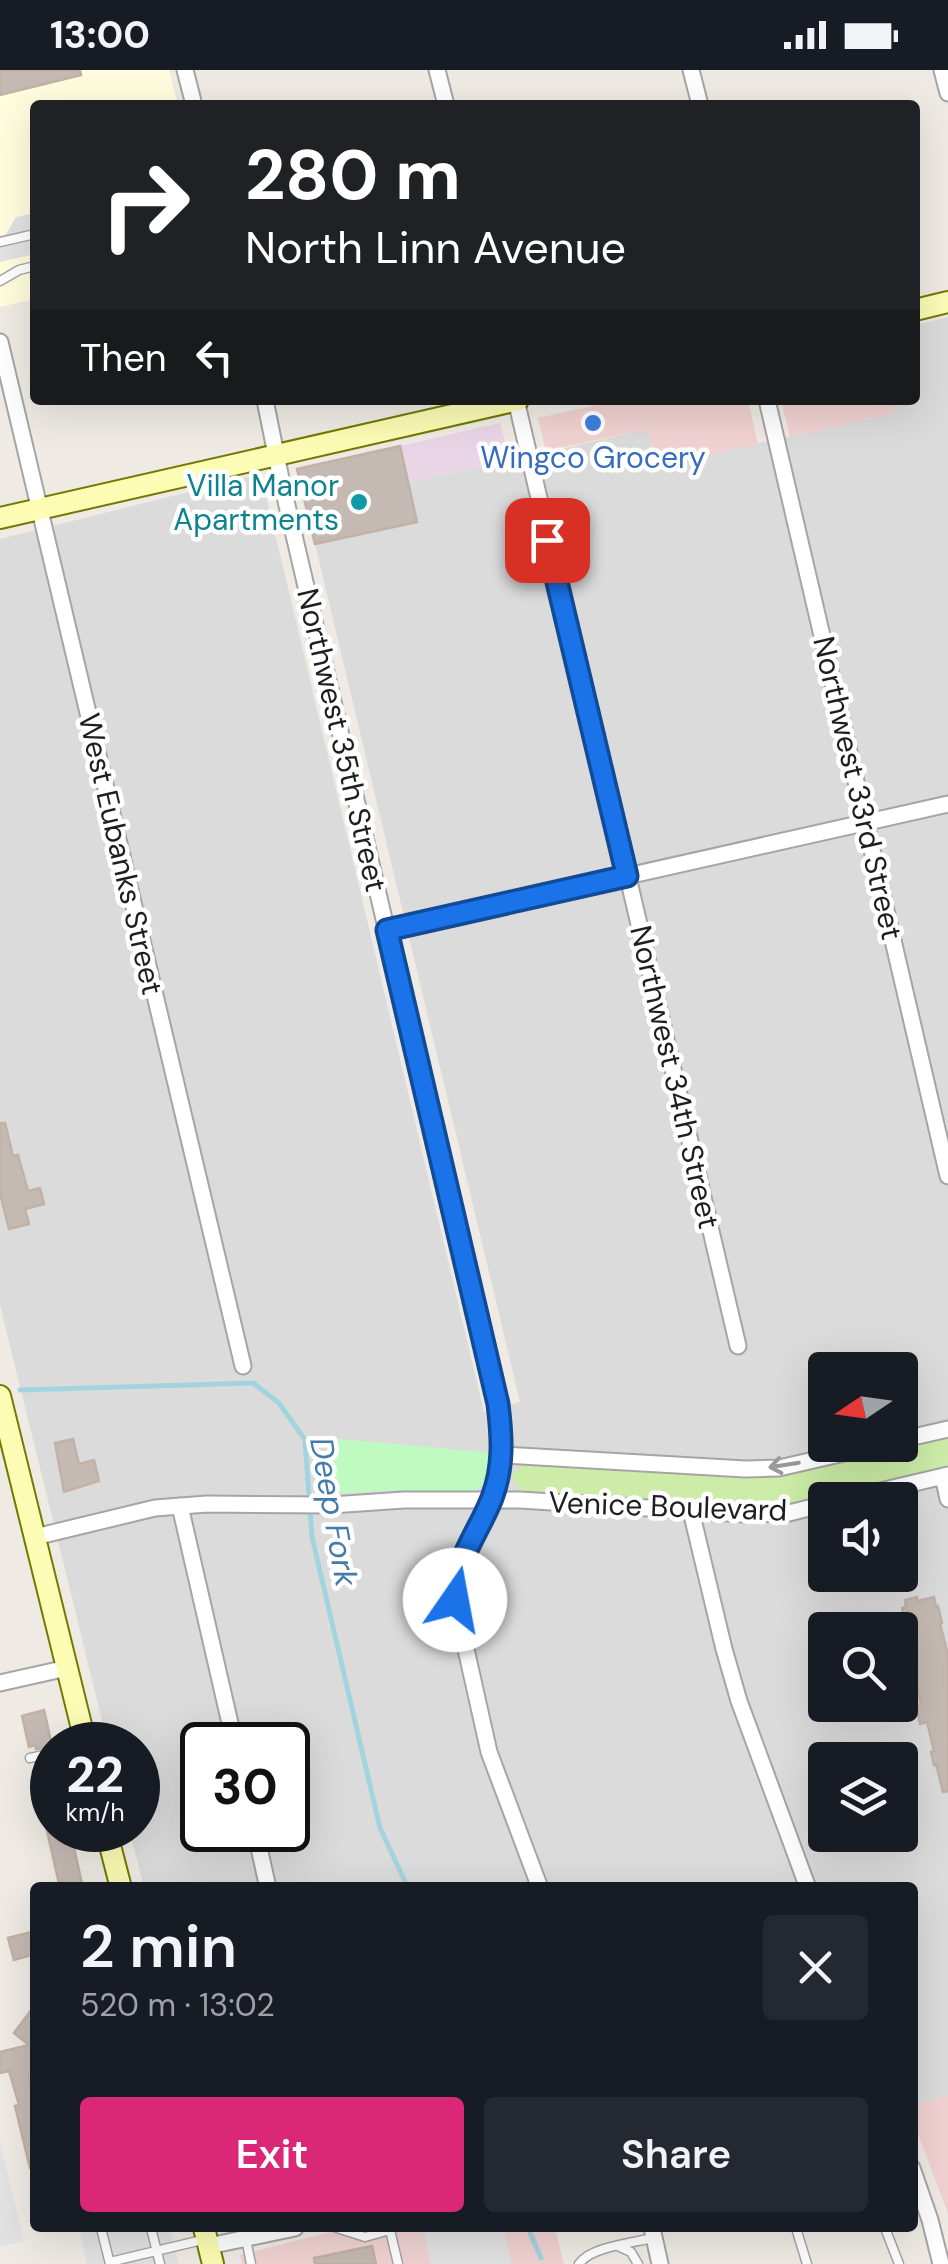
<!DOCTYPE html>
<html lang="en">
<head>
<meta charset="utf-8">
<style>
	body { margin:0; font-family:"DM Sans",sans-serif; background:#242831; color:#f1f3f6; height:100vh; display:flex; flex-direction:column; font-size:38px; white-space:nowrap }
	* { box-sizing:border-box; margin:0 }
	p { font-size:32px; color:#9ea1a6 }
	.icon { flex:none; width:55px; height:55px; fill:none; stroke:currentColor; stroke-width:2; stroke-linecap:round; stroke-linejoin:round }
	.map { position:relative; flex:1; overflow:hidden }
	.details { position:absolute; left:30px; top:1812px; width:888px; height:350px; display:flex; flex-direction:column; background:#171b24; border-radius:10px; box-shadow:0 10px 40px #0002 }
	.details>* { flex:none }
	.top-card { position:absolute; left:30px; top:30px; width:890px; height:305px; border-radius:10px; box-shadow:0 10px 40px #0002; background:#202124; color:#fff; overflow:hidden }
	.needle { width:65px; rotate:257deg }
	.fabs { position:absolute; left:808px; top:1282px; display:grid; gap:20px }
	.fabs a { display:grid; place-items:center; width:110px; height:110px; border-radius:10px; background:#171b24; box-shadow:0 10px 40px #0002; font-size:50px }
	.speed { position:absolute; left:30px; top:1652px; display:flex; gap:20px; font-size:50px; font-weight:700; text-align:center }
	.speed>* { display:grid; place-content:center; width:130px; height:130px; border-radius:50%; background:#171b24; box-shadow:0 10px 40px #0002; line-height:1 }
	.speed small { font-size:25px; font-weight:400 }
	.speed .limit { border:5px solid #111; border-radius:15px; background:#fff; color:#111 }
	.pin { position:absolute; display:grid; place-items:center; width:85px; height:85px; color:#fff; margin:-42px; border-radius:20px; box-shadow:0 5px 15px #0006 }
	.me { position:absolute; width:110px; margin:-55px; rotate:12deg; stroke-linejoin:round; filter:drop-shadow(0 0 8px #0008) }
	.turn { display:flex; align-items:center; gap:35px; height:210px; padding:0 50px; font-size:45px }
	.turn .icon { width:130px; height:130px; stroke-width:2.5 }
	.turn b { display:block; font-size:70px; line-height:85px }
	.then { display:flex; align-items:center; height:95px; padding:0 50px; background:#0003; gap:20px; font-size:38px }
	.round { display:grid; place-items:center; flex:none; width:105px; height:105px; border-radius:10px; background:#242831 }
	.overview { display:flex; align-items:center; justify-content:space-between; height:170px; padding:0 50px }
	h1 { font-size:60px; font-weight:600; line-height:75px }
	.action { display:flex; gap:20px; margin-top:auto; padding:20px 50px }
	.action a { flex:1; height:115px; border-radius:10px; background:#db2777; color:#fff; font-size:40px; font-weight:600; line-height:115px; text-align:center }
	.action a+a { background:#242831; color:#f1f3f6 }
	.status { display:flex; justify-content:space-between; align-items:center; height:70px; padding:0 50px; background:#171b24; direction:ltr }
	.status svg { height:28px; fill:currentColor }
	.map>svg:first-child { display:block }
	.residential { fill:#dcdbdb; fill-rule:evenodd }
	.commercial { fill:#f1d2d2 }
	.industrial { fill:#e9d5e6 }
	.education { fill:#fffddd }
	.grass { fill:#cceca7 }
	.park { fill:#bffbc1 }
	.parking { fill:#e2e2e2 }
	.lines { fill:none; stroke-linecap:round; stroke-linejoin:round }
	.stream { stroke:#a2d4df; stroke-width:5 }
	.building { fill:#c4bab3; stroke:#c2b1a5; stroke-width:2.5 }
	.lane-casing { stroke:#a5a5a5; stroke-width:11 }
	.street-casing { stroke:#a5a5a5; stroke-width:19 }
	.secondary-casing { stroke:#727a00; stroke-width:24 }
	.lane { stroke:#fff; stroke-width:8 }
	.street { stroke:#fff; stroke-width:15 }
	.secondary { stroke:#fcfcb5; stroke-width:20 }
	.oneway { stroke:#9a9a9a }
	.route-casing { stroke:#114b97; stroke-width:25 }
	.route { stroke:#1a73e8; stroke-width:18 }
	.shop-dot { fill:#3f7fe0; stroke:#fff; stroke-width:4 }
	.culture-dot { fill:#0f9aa8; stroke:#fff; stroke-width:4 }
	.labels { text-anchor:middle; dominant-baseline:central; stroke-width:9; stroke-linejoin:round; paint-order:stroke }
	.shop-label { font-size:30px; fill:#366cbe; stroke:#fff }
	.culture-label { font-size:30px; fill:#0d838f; stroke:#fff; text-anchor:end }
	.street-label { font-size:30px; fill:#1e1e1e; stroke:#fff }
	.water-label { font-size:32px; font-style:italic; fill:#447baa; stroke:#fff }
</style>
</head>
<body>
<div class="status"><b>13:00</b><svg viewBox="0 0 49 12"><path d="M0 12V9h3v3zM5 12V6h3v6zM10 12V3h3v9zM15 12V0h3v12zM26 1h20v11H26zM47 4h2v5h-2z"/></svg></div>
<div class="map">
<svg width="948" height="2194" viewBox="0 0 948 2194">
	<rect width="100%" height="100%" fill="#efebe4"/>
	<path class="residential" d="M948,247V2026L913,2034L912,1818L144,1817L129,1760H138V1675H108L0,1235V469L261,404L484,1342L520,1332L315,474L416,452L408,412L510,391L647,359L656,396L894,343L892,330H915V255ZM825,1300H900V1375H825ZM825,1430H900V1505H825ZM825,1560H900V1635H825ZM202,1675H288V1760H202ZM825,1690H900V1765H825Z"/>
	<path class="commercial" d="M619,330H748L758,374L656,397L647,359L546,381L538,348Z
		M781,330H892L895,343L790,367Z
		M948,2026V2144L912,2048L913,2034Z
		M346,2158L357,2161L373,2158H555L564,2194H242L240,2185Z"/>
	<path class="industrial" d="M500,353L510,391L408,412L400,376Z"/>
	<path class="education" d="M0,0H169L178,35H35V229L0,237Z"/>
	<path class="grass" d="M948,1366V1396L813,1431L767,1436L521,1421L511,1406L523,1394L770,1406Z"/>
	<path class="park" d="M330,1368L491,1383L489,1400L482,1416L468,1424L398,1420L328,1424L327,1389L335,1388Z"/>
	<path class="parking" d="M35,143V184L0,192V167L5,166L16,147Z
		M0,2072L24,2171L0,2177Z
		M79,2158H170L179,2194H87Z
		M423,2158H503L512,2194H431Z"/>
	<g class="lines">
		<path class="stream" d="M20,1320L253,1313L279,1333L305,1370L312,1467L380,1758L408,1818
			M528,2158L541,2188"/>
	</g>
	<path class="building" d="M0,0H80L81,5L0,25Z
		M400,376L417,452L315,474L297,399Z
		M0,1053H5L13,1086L18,1085L28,1121L40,1118L44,1134L25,1139L29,1154L9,1159L0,1123Z
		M73,1369L79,1394L94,1390L99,1411L64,1422L55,1373Z
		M917,1527L918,1531L934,1527L936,1537L938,1536L942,1553L940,1554L948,1585V1721L943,1722L936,1694L934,1695L931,1682L934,1681L927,1652L920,1654L916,1635L921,1634L912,1599L900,1603V1575L910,1572L902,1538L906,1537L905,1530Z
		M44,1640L52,1676L36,1679L35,1675L29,1677L22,1646Z
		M52,1691V1760H70L83,1818H60L34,1703L42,1701L40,1693Z
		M35,1861V1884L14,1890L8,1868Z
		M35,1935V2001L28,2006L35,2032V2097L30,2098L15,2036L19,2035L9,2001L0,2003V1982L29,1975L14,1963Z
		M372,2176L376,2194H315L314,2188Z"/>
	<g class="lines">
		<g class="lane-casing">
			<path id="lane" d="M0,172L35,164
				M0,211L19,200L35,196
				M30,1688L52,1683
				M101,2158L110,2194
				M151,2158L160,2194
				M337,2158L365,2167L390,2160L398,2194
				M796,2158L807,2194
				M885,2158L899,2194
				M246,2169L251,2194
				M618,2176L631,2182L638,2194
				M110,2192L202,2170
				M579,2194C590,2177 632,2173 653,2168"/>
		</g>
		<g class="street-casing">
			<path id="street" d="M185,0L194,35
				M437,0L446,35
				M691,0L700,35
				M942,0L948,23
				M0,272L243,1296
				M265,330L282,414L498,1335C502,1367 504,1396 492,1428C478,1464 455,1488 455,1530L489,1682L540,1818
				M516,330L738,1276
				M767,330L948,1106
				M387,860L948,734
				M900,1370L948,1359
				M502,1385L745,1399L779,1398L879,1375
				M943,1406L948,1429
				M842,1430L948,1405
				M180,1436L235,1675
				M691,1441L724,1579L739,1631L808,1818
				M35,1467L155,1438L207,1434L331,1435L404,1430H520L744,1444L789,1443L825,1434
				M0,1613L67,1598
				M255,1760L268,1818
				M912,2098L930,2150L941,2194
				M652,2158L660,2194
				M209,2176L295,2158"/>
		</g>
		<g class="secondary-casing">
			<path id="secondary" d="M915,240L948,232
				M0,448L518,330
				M0,1326L86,1675
				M106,1760L121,1818
				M204,2158L213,2194"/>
		</g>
		<use href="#lane" class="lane"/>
		<use href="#street" class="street"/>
		<use href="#secondary" class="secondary"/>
	</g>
	<defs><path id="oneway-shaft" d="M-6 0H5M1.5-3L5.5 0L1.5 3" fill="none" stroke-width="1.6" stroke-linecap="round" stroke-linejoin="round" transform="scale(2.5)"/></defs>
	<use class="oneway" href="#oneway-shaft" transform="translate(784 1395) rotate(171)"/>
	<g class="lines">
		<g class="route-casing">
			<path id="route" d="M455,1530C455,1488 478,1464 492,1428C504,1396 502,1367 498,1334L387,860L627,806L547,470"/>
		</g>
		<use href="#route" class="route"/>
	</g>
	<circle class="shop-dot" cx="593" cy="353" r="10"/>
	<circle class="culture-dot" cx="359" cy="432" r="10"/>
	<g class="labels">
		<g class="shop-label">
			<text x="593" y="387">Wingco Grocery</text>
		</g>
		<g class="culture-label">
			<text x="339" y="415">Villa Manor<tspan x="339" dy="34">Apartments</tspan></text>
		</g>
		<g class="street-label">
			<text transform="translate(342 670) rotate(77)">Northwest 35th Street</text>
			<text transform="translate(858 718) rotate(77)">Northwest 33rd Street</text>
			<text transform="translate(121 784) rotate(77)">West Eubanks Street</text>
			<text transform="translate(675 1007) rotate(77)">Northwest 34th Street</text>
			<text transform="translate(668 1436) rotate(2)">Venice Boulevard</text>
		</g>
		<g class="water-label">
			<text transform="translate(334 1442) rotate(80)">Deep Fork</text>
		</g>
	</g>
</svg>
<div class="fabs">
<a><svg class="needle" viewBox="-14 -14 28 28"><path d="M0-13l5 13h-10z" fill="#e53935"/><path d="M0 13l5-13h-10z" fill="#9ea1a6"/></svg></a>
<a><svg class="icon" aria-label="sound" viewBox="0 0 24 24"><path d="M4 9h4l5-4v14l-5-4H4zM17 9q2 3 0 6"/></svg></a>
<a><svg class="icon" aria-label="search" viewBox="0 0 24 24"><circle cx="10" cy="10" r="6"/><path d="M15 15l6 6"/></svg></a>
<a><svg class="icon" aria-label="layers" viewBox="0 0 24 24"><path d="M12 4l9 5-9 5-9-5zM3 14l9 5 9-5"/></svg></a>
</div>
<div class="speed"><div>22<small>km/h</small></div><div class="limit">30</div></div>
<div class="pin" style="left:547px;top:470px;background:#d93025"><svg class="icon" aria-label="arrive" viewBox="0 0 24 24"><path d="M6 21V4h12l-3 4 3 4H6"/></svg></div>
<svg class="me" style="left:455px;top:1530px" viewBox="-20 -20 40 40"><circle r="19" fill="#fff"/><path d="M0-13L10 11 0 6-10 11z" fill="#1a73e8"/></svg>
<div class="top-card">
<div class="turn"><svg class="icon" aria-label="right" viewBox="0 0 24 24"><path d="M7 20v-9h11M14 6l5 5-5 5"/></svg><div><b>280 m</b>North Linn Avenue</div></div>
<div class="then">Then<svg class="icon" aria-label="left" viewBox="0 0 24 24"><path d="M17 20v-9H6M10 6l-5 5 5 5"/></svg></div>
</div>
<section class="details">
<div class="overview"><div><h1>2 min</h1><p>520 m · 13:02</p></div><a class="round"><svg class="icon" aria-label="close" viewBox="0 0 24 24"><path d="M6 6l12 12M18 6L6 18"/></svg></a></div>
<div class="action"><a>Exit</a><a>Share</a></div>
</section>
</div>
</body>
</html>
